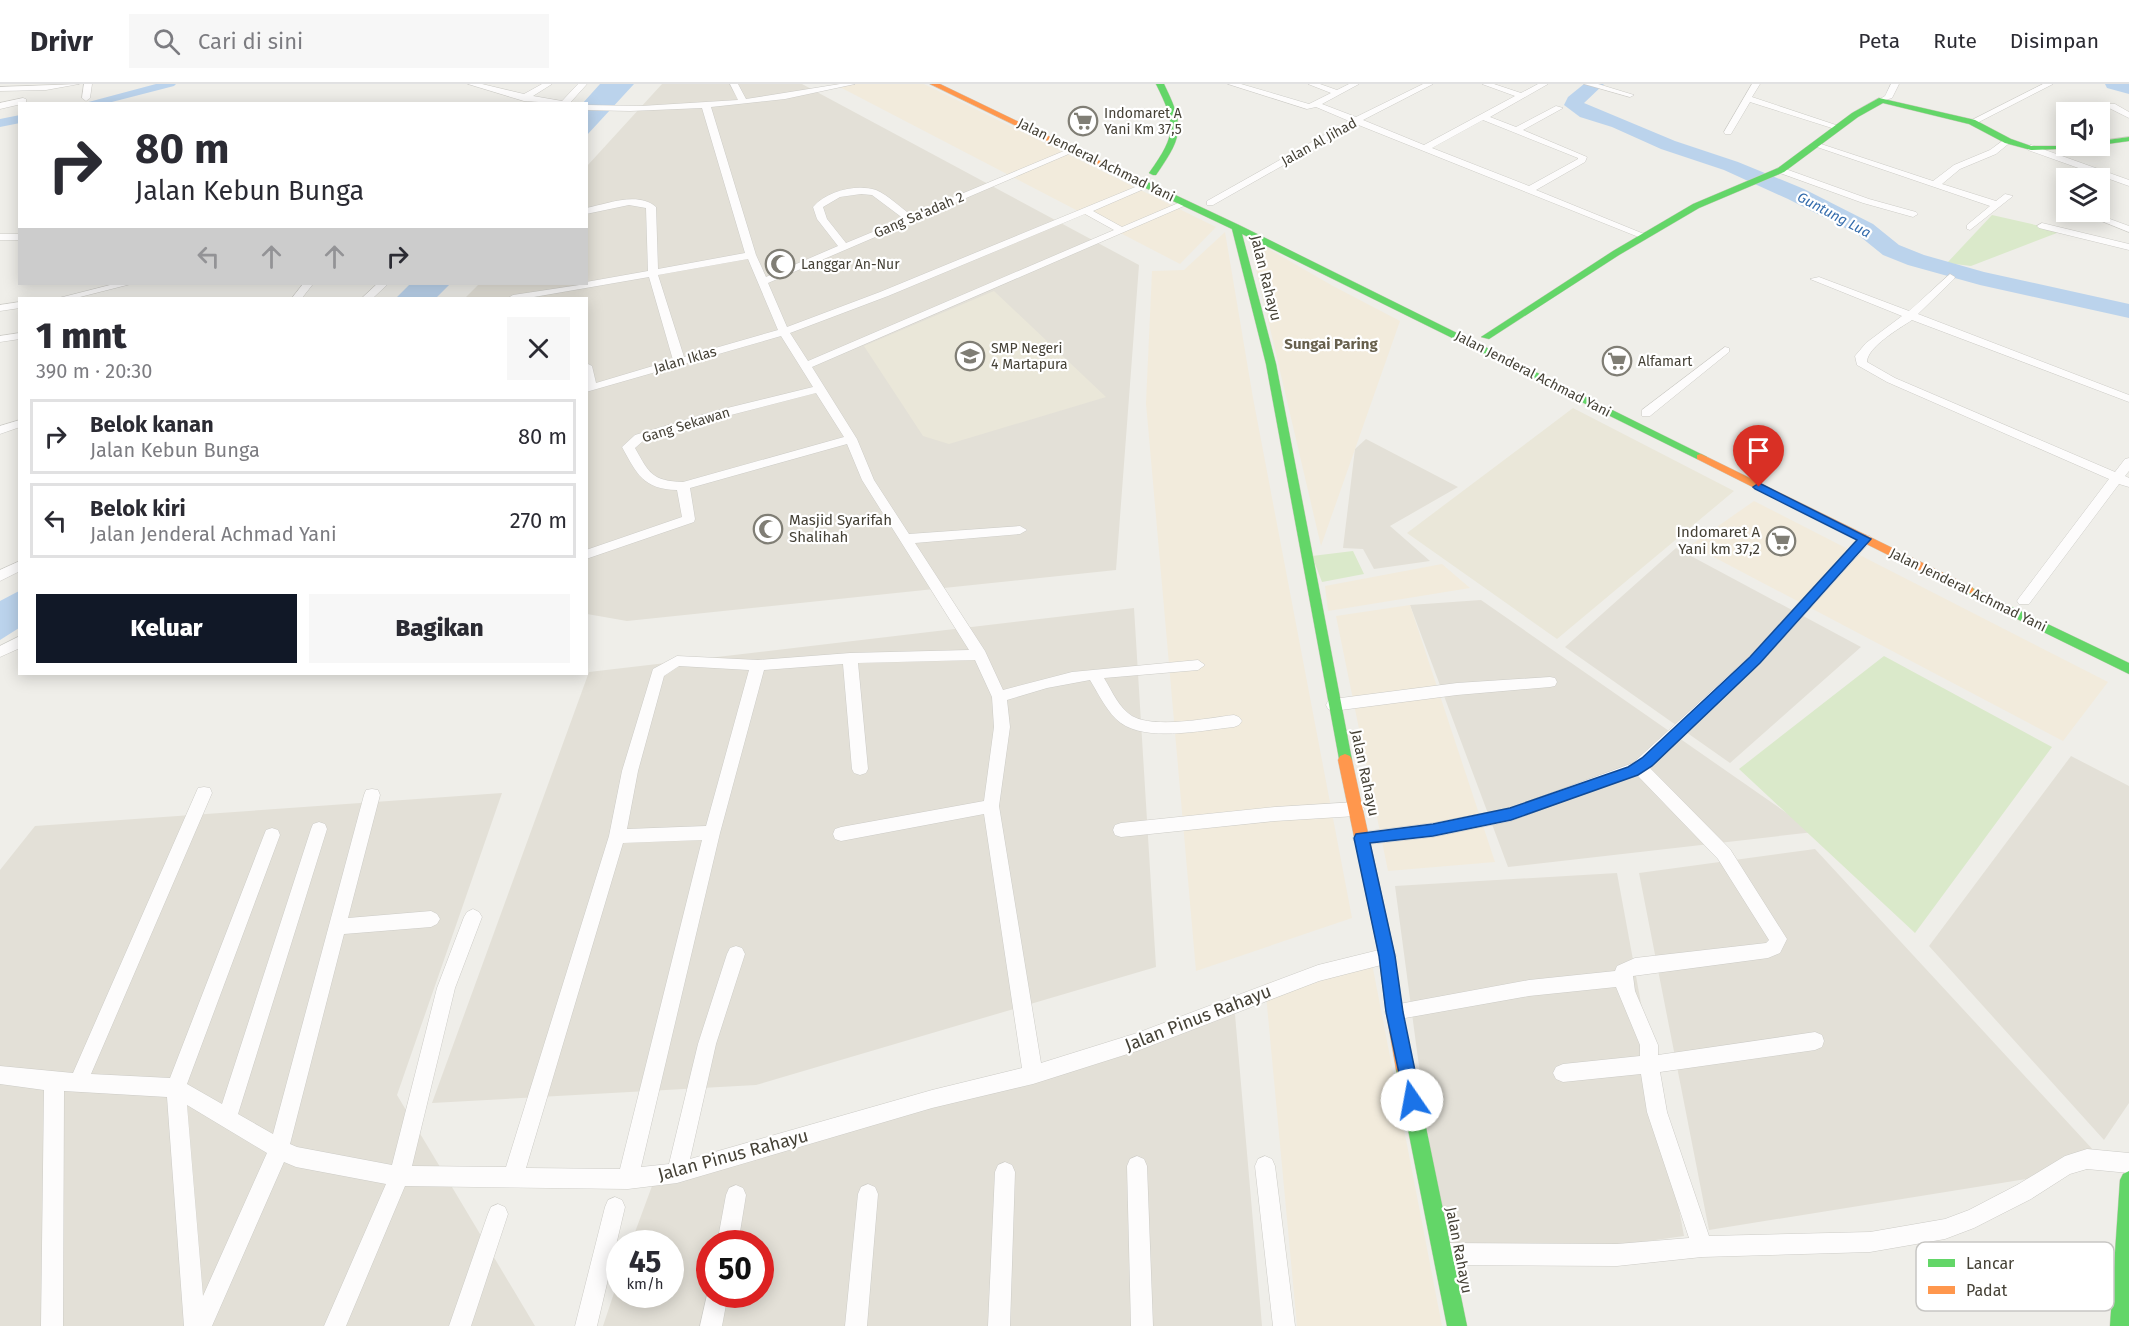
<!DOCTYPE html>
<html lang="id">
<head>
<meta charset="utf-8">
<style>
	body { margin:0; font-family:"Fira Sans",sans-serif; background:#f7f7f7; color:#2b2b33; height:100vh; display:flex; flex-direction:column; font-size:22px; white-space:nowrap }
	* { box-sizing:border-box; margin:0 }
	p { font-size:20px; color:#7c7c81 }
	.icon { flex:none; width:33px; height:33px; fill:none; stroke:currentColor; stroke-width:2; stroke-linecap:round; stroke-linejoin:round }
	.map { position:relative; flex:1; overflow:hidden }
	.drawer { position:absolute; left:18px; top:213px; width:570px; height:378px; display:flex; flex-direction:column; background:#fff; border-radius:0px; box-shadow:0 3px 15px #0003 }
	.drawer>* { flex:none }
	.top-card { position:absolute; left:18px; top:18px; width:570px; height:183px; border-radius:0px; box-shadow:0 3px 15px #0003; background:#fff; color:#2b2b33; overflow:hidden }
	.tools { position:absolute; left:2056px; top:18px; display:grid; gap:12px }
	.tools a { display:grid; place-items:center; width:54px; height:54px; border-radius:0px; background:#fff; box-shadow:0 3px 15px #0003; font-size:30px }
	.speed { position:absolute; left:606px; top:1146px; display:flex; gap:12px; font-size:30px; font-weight:700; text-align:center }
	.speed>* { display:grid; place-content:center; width:78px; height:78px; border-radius:50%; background:#fff; box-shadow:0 3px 15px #0003; line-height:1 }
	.speed small { font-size:15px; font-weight:400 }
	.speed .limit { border:9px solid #d22; background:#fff; color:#111 }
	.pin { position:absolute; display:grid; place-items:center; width:51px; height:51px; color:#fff; margin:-62px -26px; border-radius:50% 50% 50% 0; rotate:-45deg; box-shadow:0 0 6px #0007 }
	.pin .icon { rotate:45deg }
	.me { position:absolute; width:66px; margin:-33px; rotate:348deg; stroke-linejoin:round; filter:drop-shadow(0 0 4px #0008) }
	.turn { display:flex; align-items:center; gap:21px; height:126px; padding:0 18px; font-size:27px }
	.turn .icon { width:78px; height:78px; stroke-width:2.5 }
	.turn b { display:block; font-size:42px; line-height:51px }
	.lanes { display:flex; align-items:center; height:57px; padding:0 18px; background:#0003; justify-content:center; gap:30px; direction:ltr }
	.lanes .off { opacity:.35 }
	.round { display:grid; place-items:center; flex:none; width:63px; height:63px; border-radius:0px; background:#f7f7f7 }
	.headline { display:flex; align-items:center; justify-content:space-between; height:102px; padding:0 18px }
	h1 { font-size:36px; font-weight:800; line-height:45px }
	.cta { display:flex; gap:12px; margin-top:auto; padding:12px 18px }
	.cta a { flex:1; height:69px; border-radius:0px; background:#111827; color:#fff; font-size:24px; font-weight:800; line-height:69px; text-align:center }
	.cta a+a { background:#f7f7f7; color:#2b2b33 }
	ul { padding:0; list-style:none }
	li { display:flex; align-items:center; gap:18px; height:75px; margin:0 12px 9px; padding:0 6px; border:3px solid #e1e1e2; border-radius:0px }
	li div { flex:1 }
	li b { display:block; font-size:22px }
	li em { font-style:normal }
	header { display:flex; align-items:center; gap:36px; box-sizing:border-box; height:84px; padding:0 30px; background:#fff; border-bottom:2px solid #e1e1e2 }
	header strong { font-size:28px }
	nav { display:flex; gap:33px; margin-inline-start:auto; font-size:21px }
	.search { width:420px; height:54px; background:#f7f7f7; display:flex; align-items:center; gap:15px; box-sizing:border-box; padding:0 21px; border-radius:0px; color:#7c7c81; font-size:22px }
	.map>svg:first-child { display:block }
	.residential { fill:#e3e0d7; fill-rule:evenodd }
	.commercial { fill:#f2ebdc }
	.education { fill:#eae7d9 }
	.green { fill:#dae9ca }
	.water { fill:#bbd3ec }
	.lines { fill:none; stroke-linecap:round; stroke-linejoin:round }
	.canal { fill:#bbd3ec; fill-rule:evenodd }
	.river { fill:#bbd3ec; fill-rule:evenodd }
	.street-casing { stroke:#cdccc7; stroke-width:1 }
	.fast-casing { stroke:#ceccc0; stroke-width:1 }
	.slow-casing { stroke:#ceccc0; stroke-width:1 }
	.street { fill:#fdfcfc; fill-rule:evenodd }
	.fast { fill:#63d668; fill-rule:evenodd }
	.slow { fill:#ff974d; fill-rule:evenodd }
	.route { fill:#1a73e8; stroke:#114b97; stroke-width:1.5 }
	.labels { text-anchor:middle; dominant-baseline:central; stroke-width:4.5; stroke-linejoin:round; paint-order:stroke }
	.far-poi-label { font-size:14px; fill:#454136; stroke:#fff; text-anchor:start }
	.far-street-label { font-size:14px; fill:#454136; stroke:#fff }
	.far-water-label { font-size:14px; font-style:italic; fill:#346cac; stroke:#fff }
	.street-label { font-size:15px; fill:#454136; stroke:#fff }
	.far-quarter-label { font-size:15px; font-weight:bold; fill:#67604d; stroke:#fff }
	.poi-label { font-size:15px; fill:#454136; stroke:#fff; text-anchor:start }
	.near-street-label { font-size:18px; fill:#454136; stroke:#fff }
	.key { fill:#fff; stroke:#c7c6c3; stroke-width:1.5 }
	.key-label { font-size:16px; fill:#454136 }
</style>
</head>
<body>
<header>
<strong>Drivr</strong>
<div class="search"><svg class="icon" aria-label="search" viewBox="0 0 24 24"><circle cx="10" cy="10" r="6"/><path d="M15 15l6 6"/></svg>Cari di sini</div>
<nav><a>Peta</a><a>Rute</a><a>Disimpan</a></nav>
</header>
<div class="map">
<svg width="2129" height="1242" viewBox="0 0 2129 1242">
	<rect width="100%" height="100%" fill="#efeee9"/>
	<path class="residential" d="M662,0H802L1139,181L1116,486L627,537L587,530L586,214H465L479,200H586L587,82Z
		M1366,355L1458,403L1390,442L1430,477L1374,485L1363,465L1343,464L1355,365Z
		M1676,464L1861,563L1730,679L1565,563Z
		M1481,516L1814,748L1508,783L1410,521Z
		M1134,524L1156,883L756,1001L432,1019L589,588Z
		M2071,672L2129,702V1019L2104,1056L1929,862Z
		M502,709L397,1011L535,1242H0V786L35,742Z
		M1815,765L2108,1082L1709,1146L1639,789Z
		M1617,789L1684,1152L1620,1161L1444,1170L1395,802Z
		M1234,919L1262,1242H603L619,1194L620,1210H670V1160L631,1159L652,1102ZM710,1160H760V1210H710Z"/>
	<path class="commercial" d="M834,0H924L1216,143L1180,180Z
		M1225,148L1253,314L1352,834L1196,887L1146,319L1152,187L1184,186Z
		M1250,159L1267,164L1333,202L1400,237L1321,462Z
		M1754,417L2108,598L2063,657L1691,461Z
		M1442,480L1470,504L1328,527L1325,502Z
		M1410,521L1495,778L1388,787L1336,532Z
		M1370,869L1442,1242H1297L1265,900Z"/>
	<path class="education" d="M994,207L1106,313L949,360L923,352L864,262Z
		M1573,324L1734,407L1557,555L1407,449Z"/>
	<path class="green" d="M1992,131L2062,147L1971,182L1947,179Z
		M1353,467L1364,490L1322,498L1312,472Z
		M1884,572L2052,663L1915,849L1739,685Z"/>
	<path class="water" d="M600,0H634L587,51L586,20H582Z
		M410,200H450L436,214H396Z
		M19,507V544L0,556V517Z"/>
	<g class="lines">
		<path class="canal" d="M156,0H176L174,2L104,20H81Z
			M20,31V39L0,43V35Z"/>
		<path class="river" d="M1584,0H1604L1584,19L1675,57L1738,78L1804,105L1873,140L1899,161L1924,171L1984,188L2129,220V234L1980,201L1908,181L1883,171L1857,150L1788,115L1724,86L1661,65L1612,43L1580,33L1564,21L1568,13Z
			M2105,0H2129V10L2107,4Z"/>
		<g class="street-casing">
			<path id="street" d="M79,0L46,6L0,7V3Z
				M84,0H92L90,14L86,17L82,14Z
				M468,0H482L524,10L542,0H552L533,12L562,17L578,0H587L569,20L524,17Z
				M730,0H738L746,15L840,0H855L785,15L711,23L756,171L766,193L838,162L817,135L813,123C827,107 856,100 876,106C888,111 901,124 911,131L1071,64L1078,66L768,199L787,243L880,208L1145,99L1153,101L1093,127L1122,143L1183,117L1191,119L812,283L857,355L874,396L909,450L1020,442L1027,446L1020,450L915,459L985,567L1003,606L1072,588L1198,576L1205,581L1198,586L1104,594C1112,607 1119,624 1132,632C1155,645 1208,634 1234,631L1239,633L1242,637L1239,641L1234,643C1202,646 1141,660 1116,635C1105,624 1098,609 1090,596L1047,604L1007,616L1010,643L999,722L1041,979L1137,949L1318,881L1387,864L1393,866L1396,872L1393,878L1319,897L1137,967L1033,1000L932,1024L677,1099L628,1105L405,1102L346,1242H324L386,1100L296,1083L284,1078L212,1242H184L167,1013L64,1007L63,1242H41L44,1006L0,1000V982L73,989L198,704L204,703L210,704L212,709L91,990L170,994L264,751L266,746L272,744L278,746L280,751L187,1000L222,1020L311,745L313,740L319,738L325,740L327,745L238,1030L273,1050L364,711L366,706L372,705L378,706L380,711L348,834L431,827L437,830L440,835L437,840L431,843L344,850L290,1060L297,1063L392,1081L437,904L464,833L467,828L473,825L479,828L482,833L455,904L412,1082L506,1083L609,752L622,687L653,585L677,572L758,576L850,569L969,566L862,396L847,360L690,404L695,435L694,438L586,475V466L682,433L677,406C643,405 637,390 622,363L635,351L719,326L813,303L781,252L586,308V279L592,282L596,299L673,276L649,193L528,214H508L513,211L586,200V198L648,187L646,124L629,121L586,130V124C607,120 638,107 656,123L658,185L745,169L702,24L630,27L586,26V21L641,22L738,16ZM861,110L872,111L904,135L846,159L827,135L823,123L840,113ZM1085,130L1114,146L808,277L790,249L888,212ZM748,175L778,246L684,273L658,191ZM816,309L844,353L683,398C652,397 649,389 635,364L643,357L727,332ZM975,576L992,613L994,643L984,717L841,743L835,745L833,750L835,755L841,757L984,730L1022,984L932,1006L690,1075L716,960L745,870L742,864L736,862L730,864L727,870L698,960L669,1080L641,1083L720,749L764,586L843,580L852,685L854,689L860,691L866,689L868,685L858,579ZM679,582L749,586L706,742L627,745L638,687L664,592ZM702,756L620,1085L526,1084L623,759ZM187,1021L267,1069L203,1212Z
				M1228,0H1241L1309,20L1331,9L1308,0H1320L1337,6L1349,0H1359L1322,20L1356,33L1423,0H1433L1363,36L1424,61L1515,12L1482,0H1494L1521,9L1538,0H1548L1490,33L1516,43L1556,22L1563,24L1523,46L1587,73L1585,78L1536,106L1649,152L1641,154L1356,40L1213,121H1207V117L1349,37L1316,23L1307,25ZM1483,36L1578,74V75L1529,102L1432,64Z
				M1584,0H1598L1634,11L1630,13Z
				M1752,0H1760L1752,13L1842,43L1835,45L1750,18L1731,50H1725L1724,48Z
				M1891,0H1899L1892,14L1879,18L1878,16L1885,12Z
				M2043,0H2053L1975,40L1968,38Z
				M23,14L26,15V19L0,25V19Z
				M2109,20H2115L2129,28V34L2109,24Z
				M2005,55L2012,57L1996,70L1960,85L1942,100L1996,117L2005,110L2013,112L1970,146L1967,145V141L1990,122L1814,62L1821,60L1933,97L1954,81L1990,66Z
				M2031,61L2129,96V102L2028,66L2027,64Z
				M1780,83L1869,115L1916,128L1918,130L1913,133L1863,119L1777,88L1775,86Z
				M2079,128H2091L2129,142V148Z
				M2042,139L2129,160V166L2039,144L2037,142Z
				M0,150H20V156H0Z
				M1950,190L1955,193L1954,195L1918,230L2129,311V318L1912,236C1900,244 1867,263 1867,278L1895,294L2115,388L2125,375L2129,374V387L2125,392L2129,394V403L2119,400L2029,520H2019L2017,517L2019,514L2109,395L1887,298L1857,281L1855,272L1866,259L1902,232L1810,195L1819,193L1909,227Z
				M114,200H131L76,214H59Z
				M303,200H313L302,214H292Z
				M377,200H388L373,214H362Z
				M20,218V224L0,227V221Z
				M20,249V255L0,258V252Z
				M1725,263L1729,264V268L1650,332H1642V326Z
				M20,336V343L0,350V342Z
				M1865,451L1870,452L1872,455L1870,458L1760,580L1649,683L1730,765L1787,855L1780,869L1768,874L1633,892L1635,907L1658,961V971L1815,948L1822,951L1824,957L1822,963L1815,966L1660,988L1667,1028L1709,1152L1870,1148L1945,1135L1969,1126L2017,1101L2065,1072L2087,1065L2129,1069V1089L2087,1085L2070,1090L2031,1115L1974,1144L1945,1155L1870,1168L1702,1173L1617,1182L1444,1181L1437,1177L1433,1170L1437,1163L1444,1159L1617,1160L1689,1154L1647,1028L1641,990L1563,998L1556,995L1553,989L1556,983L1563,980L1640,972V961L1616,903L1529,912L1394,936L1388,934L1385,928L1388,922L1529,896L1615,887L1617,882L1635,874L1766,859L1769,856L1718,775L1636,690L1511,737L1433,753L1361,761L1355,759L1353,754L1355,749L1433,739L1510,724L1633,679L1750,572L1860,452Z
				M20,477V487L0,497V486Z
				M20,552V564L0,573V562Z
				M1550,593L1555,594L1557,598L1555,602L1550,603L1457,611L1333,627L1328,625L1326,621L1328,617L1333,615L1457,599Z
				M1356,718L1362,720L1364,725L1362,730L1356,732L1275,737L1121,753L1115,751L1113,746L1115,741L1121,739L1275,723Z
				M1137,1072L1144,1075L1147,1082L1153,1242H1131L1127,1082L1130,1075Z
				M1265,1072L1272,1075L1275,1082L1295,1242H1273L1255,1082L1258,1075Z
				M1005,1078L1012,1081L1015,1088L1010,1242H988L995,1088L998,1081Z
				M868,1100L875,1103L878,1110L867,1242H845L858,1110L861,1103Z
				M736,1101L743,1104L746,1111L738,1160H717L726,1111L729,1104Z
				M615,1113L622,1116L625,1123L597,1242H575L605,1123L608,1116Z
				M498,1120L505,1123L508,1130L471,1242H449L488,1130L491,1123Z
				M709,1202L710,1210H728L722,1242H700Z"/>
		</g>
		<g class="fast-casing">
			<path id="fast" d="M1156,0H1164C1185,43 1183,52 1156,91H1153L1149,89C1176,51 1177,42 1156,0Z
				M1879,14L1975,36L2011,55L2031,62H2088L2084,64L2031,66L2005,59L1969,40L1883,19L1858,33L1784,88L1699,124L1619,171L1489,255L1481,253L1613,167L1693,120L1778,84L1852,29Z
				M2129,53V57L2100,61V57Z
				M1097,77H1103L1239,141L1707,373L1705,375H1697L1242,150L1276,280L1352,676L1350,680H1340L1266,280L1232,145L1097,81Z
				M1968,502L2129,579V590L1964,509L1962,506L1964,503Z
				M1405,977L1411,979L1414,985L1467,1242H1447L1396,985L1399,979Z
				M2129,1087V1242H2110L2120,1096L2123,1090Z"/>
		</g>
		<g class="slow-casing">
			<path id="slow" d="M930,0H940L1104,79L1097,81Z
				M1701,370L1972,503L1974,506L1972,509H1964L1697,375V371Z
				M1345,670L1350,672L1352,676L1395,872L1402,928L1414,985L1411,991L1405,993L1399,991L1396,985L1386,928L1379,872L1338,676L1340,672Z"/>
		</g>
		<use href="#street" class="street"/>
		<use href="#fast" class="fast"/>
		<use href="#slow" class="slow"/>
	</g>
	<path class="route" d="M1759,399L1871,455L1760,579L1652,682L1638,691L1511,736L1433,752L1370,759L1395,872L1403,928L1421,1016L1418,1022L1412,1025L1406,1022L1386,928L1379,872L1354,754L1356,750L1433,740L1510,724L1628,683L1642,674L1750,573L1857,456L1755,405L1753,403Z"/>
	<defs>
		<g id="supermarket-ring" transform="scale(1.5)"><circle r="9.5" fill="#fff" stroke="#807e75" stroke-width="1.5"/><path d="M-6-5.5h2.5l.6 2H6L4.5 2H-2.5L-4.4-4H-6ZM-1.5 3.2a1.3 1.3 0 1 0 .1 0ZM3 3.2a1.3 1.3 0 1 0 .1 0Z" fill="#807e75"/></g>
		<g id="mosque-ring" transform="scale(1.5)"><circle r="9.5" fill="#fff" stroke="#807e75" stroke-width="1.5"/><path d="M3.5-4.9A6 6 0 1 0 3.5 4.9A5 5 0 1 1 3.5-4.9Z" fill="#807e75"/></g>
		<g id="school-ring" transform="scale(1.5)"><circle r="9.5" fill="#fff" stroke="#807e75" stroke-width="1.5"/><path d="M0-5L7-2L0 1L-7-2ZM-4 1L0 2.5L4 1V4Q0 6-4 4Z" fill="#807e75"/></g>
	</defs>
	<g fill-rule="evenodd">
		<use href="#supermarket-ring" x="1083" y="37"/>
		<use href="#mosque-ring" x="780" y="180"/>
		<use href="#school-ring" x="970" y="272"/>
		<use href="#supermarket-ring" x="1617" y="277"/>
		<use href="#mosque-ring" x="768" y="445"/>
		<use href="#supermarket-ring" x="1781" y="457"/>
	</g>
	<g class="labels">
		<g class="far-poi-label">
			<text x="1104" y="29">Indomaret A<tspan x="1104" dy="16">Yani Km 37,5</tspan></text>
			<text x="801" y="180">Langgar An-Nur</text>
			<text x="991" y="264">SMP Negeri<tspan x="991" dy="16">4 Martapura</tspan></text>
			<text x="1638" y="277">Alfamart</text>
		</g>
		<g class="far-street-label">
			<text transform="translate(1319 58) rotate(-29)">Jalan Al Jihad</text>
			<text transform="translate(1096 76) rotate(26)">Jalan Jenderal Achmad Yani</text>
			<text transform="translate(919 131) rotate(-23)">Gang Sa'adah 2</text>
			<text transform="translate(685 276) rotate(-16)">Jalan Iklas</text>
			<text transform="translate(1533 290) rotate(27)">Jalan Jenderal Achmad Yani</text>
			<text transform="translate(686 341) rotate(-17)">Gang Sekawan</text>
			<text transform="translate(1968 506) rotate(26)">Jalan Jenderal Achmad Yani</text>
		</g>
		<g class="far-water-label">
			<text transform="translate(1834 131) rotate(28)">Guntung Lua</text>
		</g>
		<g class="street-label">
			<text transform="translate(1266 194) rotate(76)">Jalan Rahayu</text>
			<text transform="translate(1365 689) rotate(78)">Jalan Rahayu</text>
			<text transform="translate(1459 1166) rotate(79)">Jalan Rahayu</text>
		</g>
		<g class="far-quarter-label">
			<text x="1331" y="260">Sungai Paring</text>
		</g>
		<g class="poi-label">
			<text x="789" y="436">Masjid Syarifah<tspan x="789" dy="17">Shalihah</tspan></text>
			<text x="1760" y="448" text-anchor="end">Indomaret A<tspan x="1760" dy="17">Yani km 37,2</tspan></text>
		</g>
		<g class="near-street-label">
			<text transform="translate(1198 934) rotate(-21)">Jalan Pinus Rahayu</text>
			<text transform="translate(733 1071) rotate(-15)">Jalan Pinus Rahayu</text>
		</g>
	</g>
	<rect x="1916" y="1158" width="198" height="69" rx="9" class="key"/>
	<rect x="1928" y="1175" width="27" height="8" fill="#63d668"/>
	<rect x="1928" y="1202" width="27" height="8" fill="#ff974d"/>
	<g class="key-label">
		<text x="1966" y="1185">Lancar</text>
		<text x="1966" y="1212">Padat</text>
	</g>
</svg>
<div class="tools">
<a><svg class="icon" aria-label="sound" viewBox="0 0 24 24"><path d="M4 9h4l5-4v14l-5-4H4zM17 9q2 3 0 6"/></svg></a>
<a><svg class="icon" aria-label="layers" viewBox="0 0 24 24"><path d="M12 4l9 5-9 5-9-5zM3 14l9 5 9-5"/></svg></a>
</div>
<div class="speed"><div>45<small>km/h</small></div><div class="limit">50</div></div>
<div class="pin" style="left:1759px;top:403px;background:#d93025"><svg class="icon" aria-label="arrive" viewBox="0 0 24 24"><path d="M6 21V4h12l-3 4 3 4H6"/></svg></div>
<svg class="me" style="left:1412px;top:1016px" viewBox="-20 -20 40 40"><circle r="19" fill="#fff"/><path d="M0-13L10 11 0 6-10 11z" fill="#1a73e8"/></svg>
<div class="top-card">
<div class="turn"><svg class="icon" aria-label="right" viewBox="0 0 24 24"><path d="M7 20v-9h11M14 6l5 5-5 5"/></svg><div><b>80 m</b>Jalan Kebun Bunga</div></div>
<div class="lanes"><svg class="icon off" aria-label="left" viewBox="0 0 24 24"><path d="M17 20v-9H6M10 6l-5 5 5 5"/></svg><svg class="icon off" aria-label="ahead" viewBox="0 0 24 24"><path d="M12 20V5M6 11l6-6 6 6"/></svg><svg class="icon off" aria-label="ahead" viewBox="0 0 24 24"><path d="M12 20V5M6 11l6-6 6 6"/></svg><svg class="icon" aria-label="right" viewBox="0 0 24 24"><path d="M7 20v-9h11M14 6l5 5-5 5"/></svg></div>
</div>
<section class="drawer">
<div class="headline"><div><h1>1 mnt</h1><p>390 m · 20:30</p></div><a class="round"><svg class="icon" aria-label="close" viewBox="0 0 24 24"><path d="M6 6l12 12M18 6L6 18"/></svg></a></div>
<ul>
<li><svg class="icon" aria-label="right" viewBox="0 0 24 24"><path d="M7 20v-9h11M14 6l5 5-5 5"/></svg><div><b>Belok kanan</b><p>Jalan Kebun Bunga</p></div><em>80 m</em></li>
<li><svg class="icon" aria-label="left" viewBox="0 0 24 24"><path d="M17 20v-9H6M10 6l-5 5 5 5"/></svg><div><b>Belok kiri</b><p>Jalan Jenderal Achmad Yani</p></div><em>270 m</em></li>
</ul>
<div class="cta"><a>Keluar</a><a>Bagikan</a></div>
</section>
</div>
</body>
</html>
